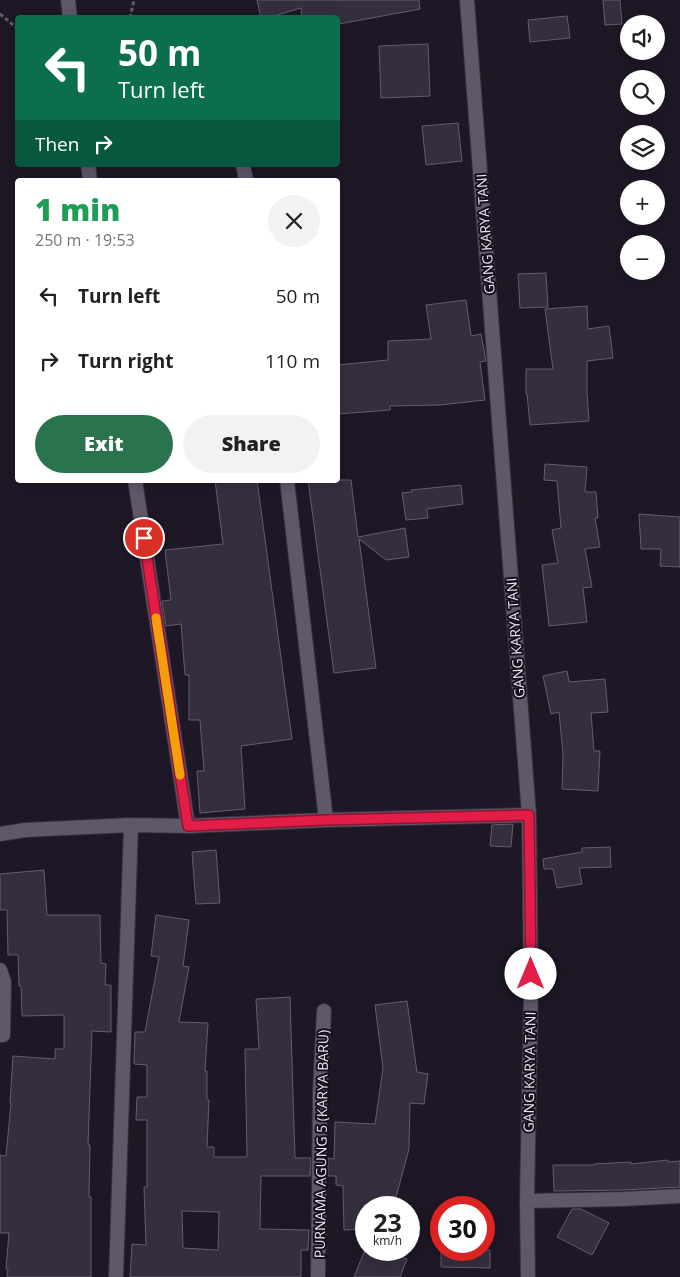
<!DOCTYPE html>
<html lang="en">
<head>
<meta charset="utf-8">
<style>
	body { margin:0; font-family:"Open Sans",sans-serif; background:#f2f2f2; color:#222; height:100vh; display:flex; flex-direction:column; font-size:19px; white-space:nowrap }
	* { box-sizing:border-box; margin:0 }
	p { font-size:16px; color:#767676 }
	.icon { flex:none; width:28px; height:28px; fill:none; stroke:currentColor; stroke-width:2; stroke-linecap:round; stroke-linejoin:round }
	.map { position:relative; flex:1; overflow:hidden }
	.side { position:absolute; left:15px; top:178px; width:325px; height:305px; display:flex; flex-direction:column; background:#fff; border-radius:5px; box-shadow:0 2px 12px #0003 }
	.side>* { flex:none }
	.hud { position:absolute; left:15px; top:15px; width:325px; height:152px; border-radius:5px; box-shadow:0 2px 12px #0003; background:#0b6e4f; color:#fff; overflow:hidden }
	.tools { position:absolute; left:620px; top:15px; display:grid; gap:10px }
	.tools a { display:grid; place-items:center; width:45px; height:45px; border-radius:50%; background:#fff; box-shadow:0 2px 12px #0003; font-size:25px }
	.speed { position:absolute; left:355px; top:1196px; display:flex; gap:10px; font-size:25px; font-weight:700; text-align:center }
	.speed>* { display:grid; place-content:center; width:65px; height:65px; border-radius:50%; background:#fff; box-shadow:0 2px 12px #0003; line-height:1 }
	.speed small { font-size:12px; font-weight:400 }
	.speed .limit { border:8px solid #d22; background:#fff; color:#111 }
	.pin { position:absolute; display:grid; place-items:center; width:42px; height:42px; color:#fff; margin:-21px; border:2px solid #fff; border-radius:50%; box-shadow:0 1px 5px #0007 }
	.me { position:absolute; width:55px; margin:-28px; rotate:0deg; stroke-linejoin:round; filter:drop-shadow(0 0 4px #0008) }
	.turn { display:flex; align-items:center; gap:18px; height:105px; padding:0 20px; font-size:22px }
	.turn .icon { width:65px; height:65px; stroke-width:2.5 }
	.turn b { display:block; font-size:35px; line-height:42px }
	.then { display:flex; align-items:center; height:48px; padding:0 20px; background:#0003; gap:10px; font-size:19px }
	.round { display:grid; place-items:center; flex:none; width:52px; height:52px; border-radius:26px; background:#f2f2f2 }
	.headline { display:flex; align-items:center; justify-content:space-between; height:85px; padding:0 20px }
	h1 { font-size:30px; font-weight:800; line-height:38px; color:#1e9e55 }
	.button { display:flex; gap:10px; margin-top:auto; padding:10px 20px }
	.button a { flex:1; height:58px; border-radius:30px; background:#29744d; color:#fff; font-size:20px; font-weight:800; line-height:58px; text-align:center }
	.button a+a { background:#f2f2f2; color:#222 }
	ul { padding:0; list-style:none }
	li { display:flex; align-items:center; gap:15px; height:65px; padding:0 20px }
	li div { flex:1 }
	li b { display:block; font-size:19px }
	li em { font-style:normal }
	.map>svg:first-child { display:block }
	.building { fill:#352e3f; stroke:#655d6f; fill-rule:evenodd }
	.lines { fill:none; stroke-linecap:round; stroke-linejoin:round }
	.minor-casing { stroke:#35313c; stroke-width:16 }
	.path { stroke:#645e6c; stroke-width:3; stroke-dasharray:4 2.5; stroke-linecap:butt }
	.minor { stroke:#5f576a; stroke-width:14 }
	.route-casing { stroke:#92132f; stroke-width:12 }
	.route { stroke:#e11d48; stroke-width:9 }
	.slow { stroke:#f59e0b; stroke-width:9 }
	.labels { text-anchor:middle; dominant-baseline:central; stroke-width:4; stroke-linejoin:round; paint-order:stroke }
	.street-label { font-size:14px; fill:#eae6f1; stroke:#150e1d }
</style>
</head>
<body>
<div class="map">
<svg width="680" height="1277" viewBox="0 0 680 1277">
	<rect width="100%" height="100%" fill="#1e1726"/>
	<path class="building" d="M257,0H419L420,9L339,24L338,18H302L301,8L267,18H261Z
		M603,0H620L622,24L605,25Z
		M567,16L570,38L530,42L528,20Z
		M428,44L430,96L381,98L379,46Z
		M458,123L462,161L426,165L422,126Z
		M546,273L548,307L520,308L518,274Z
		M466,300L471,336L481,334L486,361L480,362L485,400L440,405L390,406V410L338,414V365L388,360V341L431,339L426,305Z
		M587,306L588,329L609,326L613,358L587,361V393L589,421L530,425L527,394H526V369H553L545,309Z
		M545,464L587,467L585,492H596L598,518H595L600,547L585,549L592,587L583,588L587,622L549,626L542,565L558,563L552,530L561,528L557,481L544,480Z
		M215,480H257L292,739L241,746L245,809L200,813L197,771H204L200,720H189V675H185L181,624L166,626L162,601L171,600L165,550L223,544Z
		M308,480H351L358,537L405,528L409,557L386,560L359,539L376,668L334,673Z
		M461,485L463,504L427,509L428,518L406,520L402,493L412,492L411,490Z
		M639,514L680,517V567L660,566L661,549H641Z
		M567,671L569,682L605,679L608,712L591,713L594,751H600L598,791L562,789L563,754L559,712L551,714L543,676Z
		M513,824L511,847L490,846L492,825Z
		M610,847L611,867L579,868L582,884L557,888L553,869H544L543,859L582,852V848Z
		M216,850L220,903L196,904L192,852Z
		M44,870L47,915H100L101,963L106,964L105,985H111V1032L92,1031L88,1145H90L89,1197H91V1277H7L8,1269H6L9,1233H0V1155L6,1156L11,1103H10L13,1056L55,1059V1049H64V1015L22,1016L21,986H19L18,955H8L7,910H0V874Z
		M156,915L189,920L183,966L189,967L179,1022L208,1023L205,1071H207V1099L209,1100L207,1147H214V1157H247L245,1049H259L256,999L290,997L295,1158H311L310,1176H261L260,1229L309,1230L308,1250H301V1277H130L132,1244L146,1245L144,1187H147V1120H136L137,1097H147V1065L134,1064L135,1032H145L159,957L151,956ZM182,1211L219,1212L218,1250L183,1248Z
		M407,1001L417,1072L428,1074L424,1104L410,1103L409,1149L393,1208H366V1229L344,1230L343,1186L336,1185V1176H328V1158L334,1159L335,1122L375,1124L383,1068L375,1005Z
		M668,1160V1162L680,1161V1187L623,1190L554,1191L553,1165H594V1164L631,1162V1164Z
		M572,1209H581L609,1223L592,1255L557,1237Z
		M365,1250H384L407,1259L400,1277H354Z
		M441,1250H490V1268L441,1267Z"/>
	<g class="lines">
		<g class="minor-casing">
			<path id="minor" d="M68,0L70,18
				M467,0L529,815L531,993L527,1201L528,1277
				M88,165L90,180
				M243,165L246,180
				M135,480L188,826
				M287,480L326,820
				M0,834L25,830L131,825L188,826L326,820L529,815
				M0,970L4,982L3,1035H0
				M527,1201L623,1199L680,1196
				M116,1277L131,825
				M318,1277L320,1091L324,1011"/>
		</g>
		<path class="path" d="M0,14L18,29
			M130,18L134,0"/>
		<use href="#minor" class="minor"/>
	</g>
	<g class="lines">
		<g class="route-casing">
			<path id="route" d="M144,538L188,826L326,820L529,815L531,974"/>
		</g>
		<use href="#route" class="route"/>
		<path class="slow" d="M156,618L180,775"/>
	</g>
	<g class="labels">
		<g class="street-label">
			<text transform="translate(485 234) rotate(-94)">GANG KARYA TANI</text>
			<text transform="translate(515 638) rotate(-94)">GANG KARYA TANI</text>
			<text transform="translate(529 1072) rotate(-89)">GANG KARYA TANI</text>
			<text transform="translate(321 1144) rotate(-89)">PURNAMA AGUNG 5 (KARYA BARU)</text>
		</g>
	</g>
</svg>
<div class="tools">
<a><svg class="icon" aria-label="sound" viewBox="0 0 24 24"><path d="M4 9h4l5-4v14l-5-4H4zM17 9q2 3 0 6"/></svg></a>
<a><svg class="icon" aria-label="search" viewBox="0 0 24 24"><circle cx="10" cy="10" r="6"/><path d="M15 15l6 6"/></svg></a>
<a><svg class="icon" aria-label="layers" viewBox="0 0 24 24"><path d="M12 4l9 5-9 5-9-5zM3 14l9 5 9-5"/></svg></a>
<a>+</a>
<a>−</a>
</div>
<div class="speed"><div>23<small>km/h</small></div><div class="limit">30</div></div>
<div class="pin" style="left:144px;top:538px;background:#d93025"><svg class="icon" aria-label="arrive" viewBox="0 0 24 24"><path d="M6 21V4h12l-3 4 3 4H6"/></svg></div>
<svg class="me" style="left:531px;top:974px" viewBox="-20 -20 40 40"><circle r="19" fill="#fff"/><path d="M0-13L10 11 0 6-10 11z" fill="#e11d48"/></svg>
<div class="hud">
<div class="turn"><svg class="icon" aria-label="left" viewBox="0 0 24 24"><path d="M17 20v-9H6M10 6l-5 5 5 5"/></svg><div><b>50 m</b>Turn left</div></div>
<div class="then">Then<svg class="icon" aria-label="right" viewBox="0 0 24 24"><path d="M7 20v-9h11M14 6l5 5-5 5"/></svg></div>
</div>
<section class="side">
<div class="headline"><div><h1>1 min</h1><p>250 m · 19:53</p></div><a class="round"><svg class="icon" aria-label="close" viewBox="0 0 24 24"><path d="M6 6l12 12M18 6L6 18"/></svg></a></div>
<ul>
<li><svg class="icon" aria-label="left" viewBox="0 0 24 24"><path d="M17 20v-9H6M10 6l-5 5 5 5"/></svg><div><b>Turn left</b></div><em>50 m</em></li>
<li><svg class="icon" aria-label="right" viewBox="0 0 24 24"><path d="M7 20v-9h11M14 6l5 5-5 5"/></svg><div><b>Turn right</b></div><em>110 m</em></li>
</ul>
<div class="button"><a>Exit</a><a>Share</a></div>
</section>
</div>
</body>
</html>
